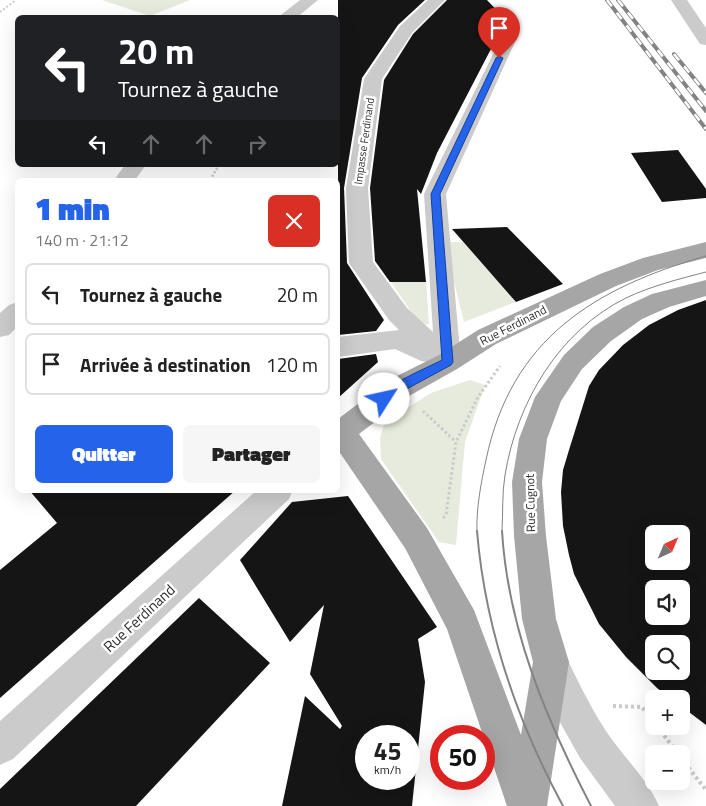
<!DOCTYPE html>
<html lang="fr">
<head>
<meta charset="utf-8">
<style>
	body { margin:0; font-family:"Titillium Web",sans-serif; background:#f6f6f6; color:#222; height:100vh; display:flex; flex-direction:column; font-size:19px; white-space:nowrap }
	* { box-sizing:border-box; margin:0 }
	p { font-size:16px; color:#767676 }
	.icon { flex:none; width:28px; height:28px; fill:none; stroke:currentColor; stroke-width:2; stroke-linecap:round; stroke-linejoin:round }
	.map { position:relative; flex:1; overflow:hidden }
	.panel { position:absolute; left:15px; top:178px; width:325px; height:315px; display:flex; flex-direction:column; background:#fff; border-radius:8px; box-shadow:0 5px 20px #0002 }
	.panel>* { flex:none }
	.hud { position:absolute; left:15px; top:15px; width:325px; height:152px; border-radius:8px; box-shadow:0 5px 20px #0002; background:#202124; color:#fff; overflow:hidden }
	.needle { width:32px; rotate:44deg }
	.tools { position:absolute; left:645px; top:525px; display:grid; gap:10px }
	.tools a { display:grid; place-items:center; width:45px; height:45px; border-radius:8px; background:#fff; box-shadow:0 5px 20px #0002; font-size:25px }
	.speed { position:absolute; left:355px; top:725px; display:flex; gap:10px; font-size:25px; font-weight:700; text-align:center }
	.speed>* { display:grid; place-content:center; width:65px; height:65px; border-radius:50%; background:#fff; box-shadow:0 5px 20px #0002; line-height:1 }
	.speed small { font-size:12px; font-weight:400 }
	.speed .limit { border:8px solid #d22; background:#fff; color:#111 }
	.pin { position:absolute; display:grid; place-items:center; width:42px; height:42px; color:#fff; margin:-51px -21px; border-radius:50% 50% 50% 0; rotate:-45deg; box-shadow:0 0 5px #0007 }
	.pin .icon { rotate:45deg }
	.me { position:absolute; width:55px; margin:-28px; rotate:55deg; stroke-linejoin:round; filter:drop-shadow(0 0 4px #0008) }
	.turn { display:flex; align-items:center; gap:18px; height:105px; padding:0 20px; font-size:22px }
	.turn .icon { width:65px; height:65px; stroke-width:2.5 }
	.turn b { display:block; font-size:35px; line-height:42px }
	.lanes { display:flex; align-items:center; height:48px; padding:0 20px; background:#0003; justify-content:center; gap:25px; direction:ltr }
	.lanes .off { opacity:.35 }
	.round { display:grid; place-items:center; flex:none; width:52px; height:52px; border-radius:8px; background:#f6f6f6 }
	.headline { display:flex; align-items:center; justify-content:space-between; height:85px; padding:0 20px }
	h1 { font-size:30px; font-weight:800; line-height:38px; color:#2563eb }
	.primary-button { display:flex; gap:10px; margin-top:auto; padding:10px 20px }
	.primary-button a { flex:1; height:58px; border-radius:8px; background:#2563eb; color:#fff; font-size:20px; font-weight:800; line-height:58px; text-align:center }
	.primary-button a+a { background:#f6f6f6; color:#222 }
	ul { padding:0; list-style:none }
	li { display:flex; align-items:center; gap:15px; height:62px; margin:0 10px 8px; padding:0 10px; border:2px solid #e0e0e0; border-radius:8px }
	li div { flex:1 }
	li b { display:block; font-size:19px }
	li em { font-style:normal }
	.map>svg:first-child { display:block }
	.green { fill:#e6ebdd }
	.building { fill:#151515; fill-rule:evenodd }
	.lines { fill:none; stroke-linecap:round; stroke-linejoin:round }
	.path-far3 { stroke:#cbcbcb; stroke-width:2; stroke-dasharray:2 2; stroke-linecap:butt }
	.path-far2 { stroke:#cbcbcb; stroke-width:2.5; stroke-dasharray:2 2; stroke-linecap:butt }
	.path-far1 { stroke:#cbcbcb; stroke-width:3; stroke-dasharray:2.5 2.5; stroke-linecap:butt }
	.path { stroke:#cbcbcb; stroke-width:4; stroke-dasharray:3 3; stroke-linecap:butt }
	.minor { fill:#cbcbcb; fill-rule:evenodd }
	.major { fill:#a6a6a6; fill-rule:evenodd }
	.tram-far1 { stroke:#838383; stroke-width:1 }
	.tram { stroke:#838383; stroke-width:2 }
	.rail-casing { stroke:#838383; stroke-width:4 }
	.rail { stroke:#fff; stroke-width:2.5; stroke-dasharray:8; stroke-linecap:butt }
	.route { fill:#2563eb; stroke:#184099 }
	.labels { text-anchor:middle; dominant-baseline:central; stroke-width:5; stroke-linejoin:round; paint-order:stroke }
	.far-street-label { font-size:11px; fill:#2e2e2e; stroke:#fff }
	.street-label { font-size:12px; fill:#2e2e2e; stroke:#fff }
	.near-street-label { font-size:15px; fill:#2e2e2e; stroke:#fff }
</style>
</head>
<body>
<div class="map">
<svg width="706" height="806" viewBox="0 0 706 806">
	<rect width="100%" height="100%" fill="#fff"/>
	<path class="green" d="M102,0H190L150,16Z
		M449,242H463L516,302L464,322L453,278Z
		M426,281L429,324L420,325L391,282Z
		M470,380L485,385L465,442L456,545L439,542L381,459L380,438L385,422L431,393Z"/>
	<path class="building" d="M338,0H425L398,25L362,78L344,188L347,263L384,320L376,331L338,335Z
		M447,0H487L506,20L437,153L421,194L417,189L426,282H390L375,261L370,188L384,80L413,34Z
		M678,150L706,189V198L662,202L631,153Z
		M507,227L563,284L516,302L452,229Z
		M706,300V725L681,706V699H671L657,688L626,657L599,624L574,574L569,555L563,526L561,492L563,470L569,450L589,386L599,370L623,345L649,325L678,310ZM654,534H681V561H654ZM654,589H681V616H654ZM654,644H681V671H654Z
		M376,354L378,362L338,398V359Z
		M29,490H236L0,698V570L57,523Z
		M348,496L437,627L418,639L425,682L412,806H282L305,696L340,729L342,726L310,674L324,605L290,642L240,560L292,502ZM366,736H409V779H366Z
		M199,598L270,663L136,806H0V789Z"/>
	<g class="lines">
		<path class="path-far3" d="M0,12L16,0"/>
		<path class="path-far2" d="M210,180L219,165"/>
		<path class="path-far1" d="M423,411L456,442
			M443,518L446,515L456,442L478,397L500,366"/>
		<path class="path" d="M613,706L642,707L654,723
			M657,726L678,754
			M681,758L706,790"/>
		<path class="minor" d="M300,0H318L296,18H277Z
			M428,0H445L412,33L382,79L368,188L373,262L407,308L433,332L424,194L499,42L501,38H513L515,42L446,194L461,362L457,369L448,372L439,369L433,363L421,361L395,349L338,357V337L399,330L389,320L349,263L346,188L364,79L400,26Z
			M671,0H687L706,28V45L700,44Z
			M125,165H146L135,180H114Z
			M18,302V326L9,335L0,337V313L9,305Z
			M257,490H293L289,499L13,759L0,765V721Z
			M551,644L563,650C576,677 589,705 606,731C623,757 647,778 659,806H615L580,758L557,717L533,662L539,650Z"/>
		<path class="major" d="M706,242V258L658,270L616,286L496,344L457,369L409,396L359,434L427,528L474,610L521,735L533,662L522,619L514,536L512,482L519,439L535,397L564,355L593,327L624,307L652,294L706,280V296L669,307L642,319L611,341L582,369L561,401L547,439L542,482L546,536L556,619L569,662L547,806H507L447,629L405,548L338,450V419L389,380L439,355L478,330L600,274L643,258Z"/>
		<path class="tram-far1" d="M477,532C476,509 481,483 486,460C511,339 594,288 706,256
			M502,532C503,513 502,493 505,475C517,402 559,331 626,298C651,286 679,279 706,272"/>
		<path class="tram" d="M477,531C485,627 517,721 563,806
			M502,531C508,629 546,719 591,806"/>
		<g class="rail-casing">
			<path id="rail" d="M607,0L706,129
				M618,0L706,111
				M674,54L706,93"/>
		</g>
		<use href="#rail" class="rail"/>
	</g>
	<path class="route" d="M499,56L503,58L440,194L453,362L451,365L403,391L388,402H380L379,399C388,383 425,369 442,360L431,194L496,58Z"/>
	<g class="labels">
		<g class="far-street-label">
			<text transform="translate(364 141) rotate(-82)">Impasse Ferdinand</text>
		</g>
		<g class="street-label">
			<text transform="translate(513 325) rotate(-27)">Rue Ferdinand</text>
			<text transform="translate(530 503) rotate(-91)">Rue Cugnot</text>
		</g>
		<g class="near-street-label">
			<text transform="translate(139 618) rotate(-43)">Rue Ferdinand</text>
		</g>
	</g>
</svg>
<div class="tools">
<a><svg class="needle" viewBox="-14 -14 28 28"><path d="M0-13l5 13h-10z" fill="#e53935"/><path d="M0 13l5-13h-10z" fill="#767676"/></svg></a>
<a><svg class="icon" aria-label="sound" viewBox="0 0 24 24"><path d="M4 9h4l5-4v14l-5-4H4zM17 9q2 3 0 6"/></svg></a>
<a><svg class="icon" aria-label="search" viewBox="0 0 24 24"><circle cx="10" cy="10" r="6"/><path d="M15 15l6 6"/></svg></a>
<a>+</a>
<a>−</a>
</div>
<div class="speed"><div>45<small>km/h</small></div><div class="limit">50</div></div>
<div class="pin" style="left:499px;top:58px;background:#d93025"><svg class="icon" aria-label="arrive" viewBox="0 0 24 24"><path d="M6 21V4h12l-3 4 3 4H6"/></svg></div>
<svg class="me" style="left:384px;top:399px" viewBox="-20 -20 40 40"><circle r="19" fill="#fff"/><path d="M0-13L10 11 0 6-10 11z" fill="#2563eb"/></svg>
<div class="hud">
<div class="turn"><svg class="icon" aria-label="left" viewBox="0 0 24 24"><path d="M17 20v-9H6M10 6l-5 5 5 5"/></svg><div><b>20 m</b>Tournez à gauche</div></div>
<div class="lanes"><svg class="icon" aria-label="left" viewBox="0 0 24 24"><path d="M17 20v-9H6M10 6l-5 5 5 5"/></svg><svg class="icon off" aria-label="ahead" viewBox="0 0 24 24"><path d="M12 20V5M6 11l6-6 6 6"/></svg><svg class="icon off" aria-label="ahead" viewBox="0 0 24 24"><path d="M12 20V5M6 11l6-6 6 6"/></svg><svg class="icon off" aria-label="right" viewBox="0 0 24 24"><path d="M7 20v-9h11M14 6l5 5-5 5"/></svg></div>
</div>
<section class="panel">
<div class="headline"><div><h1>1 min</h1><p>140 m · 21:12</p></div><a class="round" style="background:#d93025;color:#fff"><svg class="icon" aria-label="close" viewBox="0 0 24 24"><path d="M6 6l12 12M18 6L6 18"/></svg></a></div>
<ul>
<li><svg class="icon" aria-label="left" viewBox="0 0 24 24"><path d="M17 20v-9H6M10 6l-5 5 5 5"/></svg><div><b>Tournez à gauche</b></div><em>20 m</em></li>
<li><svg class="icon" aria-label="arrive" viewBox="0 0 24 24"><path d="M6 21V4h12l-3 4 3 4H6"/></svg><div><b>Arrivée à destination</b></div><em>120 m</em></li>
</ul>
<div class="primary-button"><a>Quitter</a><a>Partager</a></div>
</section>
</div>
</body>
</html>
